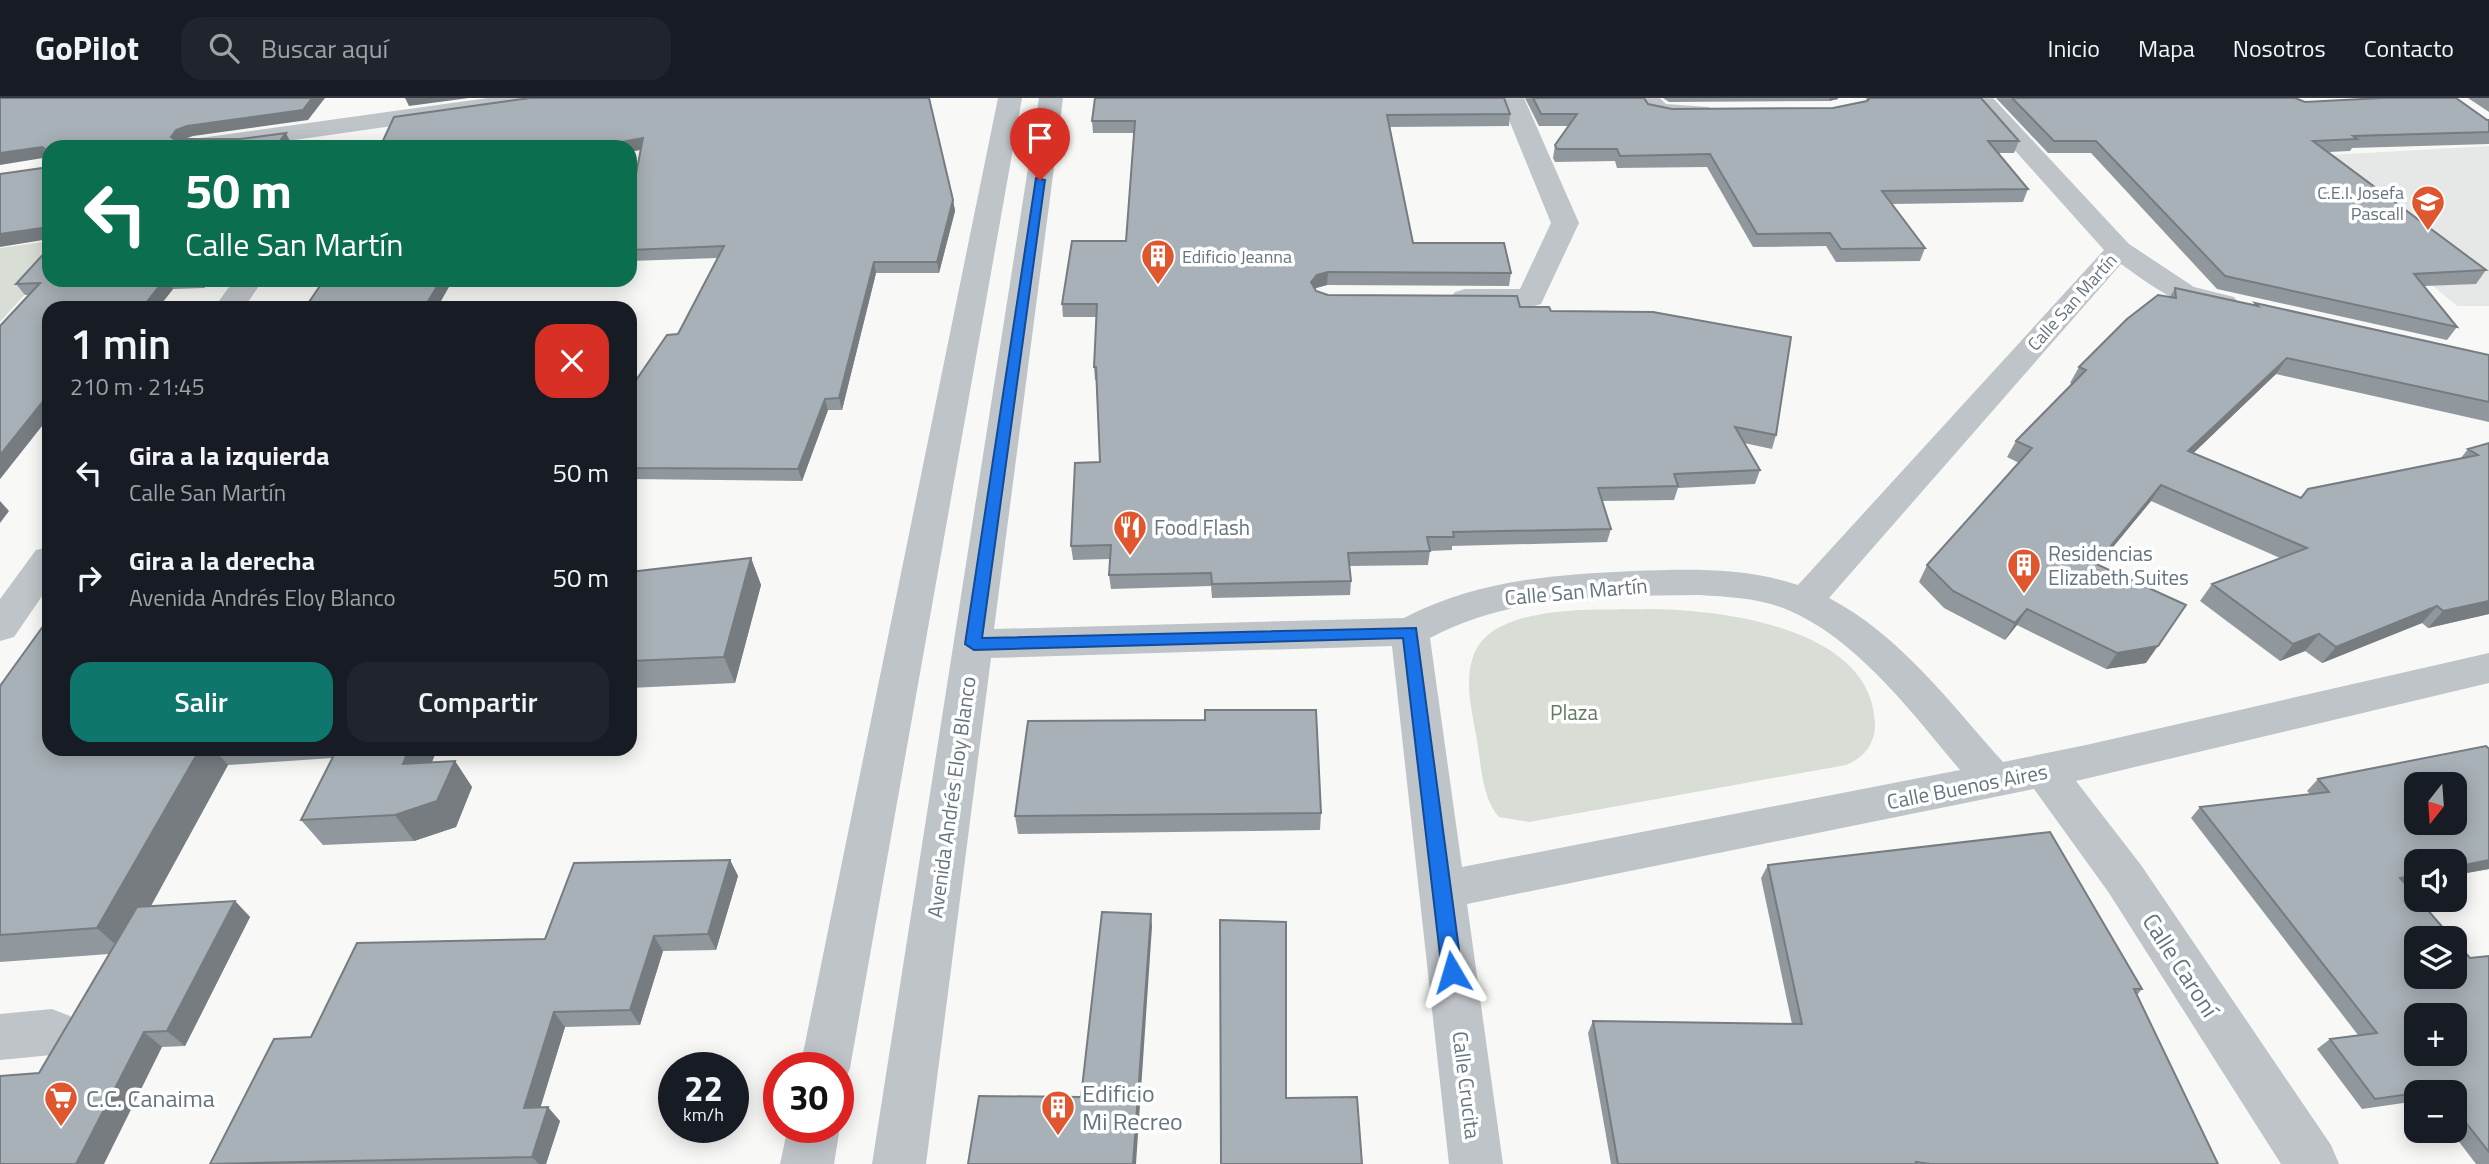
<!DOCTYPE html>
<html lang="es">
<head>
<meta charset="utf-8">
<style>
	body { margin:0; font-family:"Titillium Web",sans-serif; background:#20242c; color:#f1f3f6; height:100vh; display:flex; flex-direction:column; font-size:26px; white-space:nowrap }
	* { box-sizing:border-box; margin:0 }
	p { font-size:23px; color:#9ea1a6 }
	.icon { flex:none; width:38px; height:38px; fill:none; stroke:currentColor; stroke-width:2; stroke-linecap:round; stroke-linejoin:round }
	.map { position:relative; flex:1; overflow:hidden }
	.panel { position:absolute; left:42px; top:203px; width:595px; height:455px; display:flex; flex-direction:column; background:#171b24; border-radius:21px; box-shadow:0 4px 18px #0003 }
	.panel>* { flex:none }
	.hud { position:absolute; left:42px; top:42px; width:595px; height:147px; border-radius:21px; box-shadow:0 4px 18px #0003; background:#0b6e4f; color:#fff; overflow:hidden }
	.needle { width:46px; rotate:197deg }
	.tools { position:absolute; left:2404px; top:674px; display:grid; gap:14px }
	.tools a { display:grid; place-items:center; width:63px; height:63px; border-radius:14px; background:#171b24; box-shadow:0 4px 18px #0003; font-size:35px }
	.speed { position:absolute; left:658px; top:954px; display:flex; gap:14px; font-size:35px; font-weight:700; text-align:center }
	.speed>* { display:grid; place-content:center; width:91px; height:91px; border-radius:50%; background:#171b24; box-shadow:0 4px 18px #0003; line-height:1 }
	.speed small { font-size:18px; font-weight:400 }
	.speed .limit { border:10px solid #d22; background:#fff; color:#111 }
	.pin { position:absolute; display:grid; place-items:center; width:60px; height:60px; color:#fff; margin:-72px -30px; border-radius:50% 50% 50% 0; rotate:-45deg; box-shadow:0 0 7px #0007 }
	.pin .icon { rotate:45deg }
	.me { position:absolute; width:77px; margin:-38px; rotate:353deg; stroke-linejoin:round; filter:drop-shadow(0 0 5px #0008) }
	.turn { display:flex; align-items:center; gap:24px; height:147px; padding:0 28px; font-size:32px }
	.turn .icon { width:91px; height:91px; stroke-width:2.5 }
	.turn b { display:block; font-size:49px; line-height:60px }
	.round { display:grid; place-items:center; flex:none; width:74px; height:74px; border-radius:21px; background:#20242c }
	.summary { display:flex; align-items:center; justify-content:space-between; height:119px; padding:0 28px }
	h1 { font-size:42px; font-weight:600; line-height:52px }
	.action { display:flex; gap:14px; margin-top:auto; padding:14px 28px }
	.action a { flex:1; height:80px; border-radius:21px; background:#0f766e; color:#fff; font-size:28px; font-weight:600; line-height:80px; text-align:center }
	.action a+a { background:#20242c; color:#f1f3f6 }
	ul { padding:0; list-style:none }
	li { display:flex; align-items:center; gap:21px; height:105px; padding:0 28px }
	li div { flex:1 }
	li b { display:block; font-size:26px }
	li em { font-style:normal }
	header { display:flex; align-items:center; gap:42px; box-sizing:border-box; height:98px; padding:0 35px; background:#171b24; border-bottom:2px solid #363941 }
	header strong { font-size:33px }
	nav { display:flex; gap:38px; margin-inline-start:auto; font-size:24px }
	.search { width:490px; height:63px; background:#20242c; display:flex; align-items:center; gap:18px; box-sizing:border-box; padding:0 24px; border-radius:21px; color:#9ea1a6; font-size:26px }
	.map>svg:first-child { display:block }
	.built { fill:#e6e7e7 }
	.green { fill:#d8ddd5 }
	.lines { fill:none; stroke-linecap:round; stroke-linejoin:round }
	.minor { fill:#bfc4c8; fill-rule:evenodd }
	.wall { fill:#90989d }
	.shaded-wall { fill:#767c80 }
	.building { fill:#a8b1b7; stroke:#767c80; stroke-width:2; fill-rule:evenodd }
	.route { fill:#1a73e8; stroke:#114b97; stroke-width:2 }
	.labels { text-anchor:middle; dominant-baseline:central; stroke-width:7; stroke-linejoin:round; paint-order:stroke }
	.far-poi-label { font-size:18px; fill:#647480; stroke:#fff; text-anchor:end }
	.far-street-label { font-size:18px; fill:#647480; stroke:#fff }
	.poi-label { font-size:21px; fill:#647480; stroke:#fff; text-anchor:start }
	.street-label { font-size:21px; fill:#647480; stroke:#fff }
	.park-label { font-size:21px; fill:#667863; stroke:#fff }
	.near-street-label { font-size:24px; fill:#647480; stroke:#fff }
	.near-poi-label { font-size:24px; fill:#647480; stroke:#fff; text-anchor:start }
</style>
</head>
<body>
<header>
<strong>GoPilot</strong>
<div class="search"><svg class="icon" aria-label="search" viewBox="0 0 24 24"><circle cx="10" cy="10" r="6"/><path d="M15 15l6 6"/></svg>Buscar aquí</div>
<nav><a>Inicio</a><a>Mapa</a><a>Nosotros</a><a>Contacto</a></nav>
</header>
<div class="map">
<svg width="2489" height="1066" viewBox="0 0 2489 1066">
	<rect width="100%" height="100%" fill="#f8f8f6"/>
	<path class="built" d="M2489,48V208H2457L2279,60Z"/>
	<path class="green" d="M49,143V170L0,224V150Z
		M1647,511C1719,511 1873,529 1875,626C1875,646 1864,660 1846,667L1529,724L1499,719C1481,700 1481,661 1476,637C1472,613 1465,586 1472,562C1488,503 1599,513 1647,511Z"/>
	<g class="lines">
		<path class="minor" d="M488,0H551L547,5L539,7L246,49H180L184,44L193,41Z
			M998,0H1022L850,970L843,987L838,989V970H800Z
			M1039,0H1063L994,531L1404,520C1477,482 1552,477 1633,473C1688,471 1744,469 1798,487L2104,152L1968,0H1993L2129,146L2194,189L2234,199L2239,205L2234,211C2194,221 2152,188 2121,166L1829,500C1899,536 1951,606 2003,664L2086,647L2489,555V585L2076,683L2141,767L2331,1047L2339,1066H2281L2109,795L2034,691L1467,806L1503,1066H1449L1392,548L991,560L926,1066H872ZM1699,497C1729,499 1760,500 1788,512C1857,541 1913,616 1960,672L1462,769L1430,540C1512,496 1608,498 1699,497Z
			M1500,0H1524L1579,125L1541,206L1531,209H1465L1455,206L1450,200L1455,194L1465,191H1520L1551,125Z
			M1635,0H1660L1666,6L1709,9L1712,14L1709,19C1698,22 1660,24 1650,18C1645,14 1639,5 1635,0Z
			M234,182H263L244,210H214Z
			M49,449V488L14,539L0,543V501L36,452Z
			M52,911L70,918L77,934L70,950L52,957L0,962V916Z
			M838,1025L840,1029L834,1066H780L788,1029H838Z"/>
	</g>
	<path class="wall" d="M530,0L953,102L955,113L939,175H876L842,312H828L802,383L630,381V291L678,236L718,160L630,163V107L641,52L630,54V49Z
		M1095,0L1510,16L1509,28L1390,29L1413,145L1511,175L1509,188L1327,187L1316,190L1315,192L1316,193L1328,197L1520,209L1551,213L1776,337L1772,351L1744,345L1760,372L1755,386L1678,390L1674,402L1602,403L1611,431L1607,444L1452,448V452L1430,453L1428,467L1349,468L1351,483L1350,497L1212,500L1211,488L1111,491L1109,477L1110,461L1073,462L1071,448L1100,364L1096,282H1095L1094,269L1096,219H1063L1062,206L1126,143L1134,35H1093L1092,23Z
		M1525,0H1644L1648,6L1672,11L1833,10L1867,3L1866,0H1981L2019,43L2014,55H1998L2028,91L2023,104L1892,106L1925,150L1920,163L1836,164L1826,148L1753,149L1707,69L1617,70L1615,63L1555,64L1553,60L1555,47L1569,28H1539Z
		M1663,0H1838V1L1829,3L1669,4Z
		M1996,0H2295L2305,4L2489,22V46L2352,50L2350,53L2329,54L2486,172L2476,186L2424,188L2457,229L2447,242L2217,191L2091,55H2048Z
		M2468,0H2489V14Z
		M49,182H210L204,190L173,191L158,210H49V319L0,381L29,197H25L16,186Z
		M2175,190L2254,207L2255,205L2489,257V324L2276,276L2193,355L2301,400L2460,361L2468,351L2489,345V516L2428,530L2422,525L2322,565L2305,553L2280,563L2200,503L2212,486L2280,460L2151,403L2098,467L2146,565L2106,571L2017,527L2005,542L1944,510L1919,484L1927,467L2019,365L2007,359L2016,343L2072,286L2070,285L2079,269L2170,199Z
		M751,460L761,487L735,585L630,590V474Z
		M0,588L49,651H437L432,664L455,663L472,689L456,729L414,743L323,747L301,722L333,660L228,667L151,808L235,803L250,819L185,948L162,949L39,975L109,856L0,864Z
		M1205,622L1321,715L1320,732L1018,736L1015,718Z
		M2318,681L2489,771L2455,777V763L2406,787L2470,860L2489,858V1066H2476L2450,1032H2455V994H2417V1003L2362,1011L2317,951L2330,941L2358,937L2191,720L2200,709L2310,696L2307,693Z
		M730,762L738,778L716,852L663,853L640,927L565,929L540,1010L560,1023L546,1066H210L311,939Z
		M1768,767L2142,891L2137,897L2218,1066H1611L1588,935L1593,923L1792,926L1761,780Z"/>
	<path class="shaded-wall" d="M312,0H325L308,22L193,38L182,42L177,49L171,39L176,32L187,28Z
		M405,0H469L409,8Z
		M1830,0H1838V1L1829,3Z
		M286,35L291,45L288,49H275Z
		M643,40L646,50L630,54V49H595Z
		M42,49L49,59L0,67V55Z
		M953,102L955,113L939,175L937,164Z
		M49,129V141L0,149V136Z
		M874,164L876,175L842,312L839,300Z
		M1328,174L1327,187L1316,190L1310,197L1311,184L1317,177Z
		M164,182H167L173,191L158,210H142Z
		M199,182H210L204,190Z
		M441,182H453L437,210H424Z
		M2287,260L2276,276L2178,370L2188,353Z
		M49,296V319L0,381V357Z
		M825,301L828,312L802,383L798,371Z
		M2161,387L2151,403L2086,482L2096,466Z
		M0,403L9,413L0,425Z
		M751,460L761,487L735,585L724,559Z
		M2489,503V516L2428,530L2443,513Z
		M2437,508L2422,525L2322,565L2336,549Z
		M2027,511L2017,527L2005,542L2015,525Z
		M2319,536L2305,553L2280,563L2293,546Z
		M2158,548L2146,565L2106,571L2117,555Z
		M200,651H214L228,667L125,855L97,830Z
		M409,651H437L421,692L403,666Z
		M455,663L472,689L456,729L414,743L395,717Z
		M730,762L738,778L716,852L708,836Z
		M2489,762V771L2455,777V769Z
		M2417,776V785L2388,791L2400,780Z
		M235,803L250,819L185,948L167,933Z
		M1151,816L1152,829L1136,1066H1133Z
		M654,838L663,853L640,927L630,912Z
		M554,914L565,929L536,1024L524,1010Z
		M144,934L162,949L104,1066H76Z
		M548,1009L560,1023L546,1066H539L532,1059Z"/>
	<path class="building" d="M0,0H312L303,12L187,28L176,32L171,39L174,41H240L286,35L275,49H49V129L0,136V76L42,70L44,67L45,51L42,49L0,55Z
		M530,0H929L953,102L937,164H874L839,300L825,301L798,371L630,370V291L667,237L678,236L724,148L630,152V107L643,40L595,49H380L394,19Z
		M1095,0H1504L1510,16L1387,17L1413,145H1504L1511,175L1328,174L1317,177L1311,184L1316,193L1328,197L1517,198L1520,209H1549L1551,213L1653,214L1791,239L1776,337L1735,329L1760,372L1674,376L1678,388L1598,390L1611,431L1453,434L1454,439H1427L1430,453L1348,455L1351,483L1212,486L1211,475L1109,477L1111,447L1071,448L1075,365L1100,364L1096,269H1094L1097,206H1062L1072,143H1126L1135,23H1092Z
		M1533,0H1644L1648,6L1672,11L1833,10L1867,3L1870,0H1981L2019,43H1988L2028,91L1882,93L1925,150L1841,151L1830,135L1757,136L1710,56L1620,58L1617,51H1557L1555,47L1577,16H1541Z
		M2012,0H2295L2305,4L2382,0H2456L2487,22H2489V34L2353,38L2357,41L2313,43L2486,172L2414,176L2457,229L2225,178L2096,43H2054Z
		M49,150V182H164L142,210H49V296L0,357V228L40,185L16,186Z
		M324,182H441L424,210H305Z
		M2175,190L2258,208L2255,205L2489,257V304L2287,260L2188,353L2301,400L2308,391L2478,357L2468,351L2489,345V503L2443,513L2437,508L2336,549L2319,536L2293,546L2212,486L2307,450L2161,387L2096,466L2186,507L2158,548L2117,555L2027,511L2015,525L1953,493L1927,467L2032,350L2016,343L2086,272L2079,269L2127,221L2158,197L2176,200Z
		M751,460L724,559L630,563V474Z
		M49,520V651H200L97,830L0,837V588Z
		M1205,612H1316L1321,715L1015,718L1028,623L1205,622Z
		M2486,648L2489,651V762L2455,769V763H2417V776L2400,780L2417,799V802H2419L2452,840H2417V878H2455V843L2470,860L2489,858V1054L2455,1011V994H2442L2440,992L2417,994V995L2375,1001L2330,941L2377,935L2200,709L2329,694L2318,681ZM2417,686H2455V724H2417ZM2417,917H2455V956H2417Z
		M337,651H409L403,666L455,663L437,703L395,717L301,722Z
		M2050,734L2142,891H2134L2218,1066H1931L1916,1064L1917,1066H1618L1593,923L1802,926L1768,767Z
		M730,762L708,836L654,838L630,912L554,914L524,1010L548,1009L532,1059L210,1066L274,941L311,939L357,845L545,841L574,765Z
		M235,803L167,933L144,934L76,1066H0V978L39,975L137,809Z
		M1102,814L1151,816L1133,1066H968L979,998L1081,999Z
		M1220,822L1286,824V1000L1357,999L1362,1066H1221Z"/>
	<path class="route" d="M1036,80L1045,82L982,540L1416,530L1462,874L1459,881L1452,883L1445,881L1442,874L1403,540L974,552L965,546Z"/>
	<defs>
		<g id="school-pin" transform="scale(1.75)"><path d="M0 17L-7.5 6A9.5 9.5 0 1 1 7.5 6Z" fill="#e0562e" stroke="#fff"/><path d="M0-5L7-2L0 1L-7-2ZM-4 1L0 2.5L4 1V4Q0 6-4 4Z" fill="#fff"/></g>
		<g id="building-pin" transform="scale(1.75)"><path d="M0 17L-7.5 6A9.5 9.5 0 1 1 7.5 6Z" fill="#e0562e" stroke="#fff"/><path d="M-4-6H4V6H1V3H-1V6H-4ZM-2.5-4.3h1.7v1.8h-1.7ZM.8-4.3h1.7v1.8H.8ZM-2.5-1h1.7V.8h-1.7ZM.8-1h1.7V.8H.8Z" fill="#fff"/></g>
		<g id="restaurant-pin" transform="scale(1.75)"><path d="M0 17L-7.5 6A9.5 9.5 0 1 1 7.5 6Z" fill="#e0562e" stroke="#fff"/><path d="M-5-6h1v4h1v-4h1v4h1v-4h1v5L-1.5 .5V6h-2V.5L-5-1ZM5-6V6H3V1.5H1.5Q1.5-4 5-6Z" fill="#fff"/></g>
		<g id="supermarket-pin" transform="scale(1.75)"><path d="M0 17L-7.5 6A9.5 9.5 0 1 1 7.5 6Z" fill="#e0562e" stroke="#fff"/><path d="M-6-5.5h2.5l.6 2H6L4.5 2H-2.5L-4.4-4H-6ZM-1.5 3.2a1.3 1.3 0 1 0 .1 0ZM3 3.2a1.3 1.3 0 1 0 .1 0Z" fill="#fff"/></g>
	</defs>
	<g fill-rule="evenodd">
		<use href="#school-pin" x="2428" y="104"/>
		<use href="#building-pin" x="1158" y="158"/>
		<use href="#restaurant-pin" x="1130" y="429"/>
		<use href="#building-pin" x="2024" y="467"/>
		<use href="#supermarket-pin" x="61" y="1000"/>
		<use href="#building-pin" x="1058" y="1009"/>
	</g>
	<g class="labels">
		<g class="far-poi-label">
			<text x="2404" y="94">C.E.I. Josefa<tspan x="2404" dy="21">Pascall</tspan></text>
			<text x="1182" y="158" text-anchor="start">Edificio Jeanna</text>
		</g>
		<g class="far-street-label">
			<text transform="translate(2072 204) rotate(-48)">Calle San Martín</text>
		</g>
		<g class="poi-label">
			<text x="1154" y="429">Food Flash</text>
			<text x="2048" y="455">Residencias<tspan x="2048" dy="24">Elizabeth Suites</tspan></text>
		</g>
		<g class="street-label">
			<text transform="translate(1576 493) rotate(-5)">Calle San Martín</text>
			<text transform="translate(1967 688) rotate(-11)">Calle Buenos Aires</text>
			<text transform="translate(951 699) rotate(-82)">Avenida Andrés Eloy Blanco</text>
			<text transform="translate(1467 987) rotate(83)">Calle Crucita</text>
		</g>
		<g class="park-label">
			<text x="1574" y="614">Plaza</text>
		</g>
		<g class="near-street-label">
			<text transform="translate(2181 867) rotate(57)">Calle Caroní</text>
		</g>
		<g class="near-poi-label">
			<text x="1082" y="995">Edificio<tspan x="1082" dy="28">Mi Recreo</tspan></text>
			<text x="86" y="1000">C.C. Canaima</text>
		</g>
	</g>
</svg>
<div class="tools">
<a><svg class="needle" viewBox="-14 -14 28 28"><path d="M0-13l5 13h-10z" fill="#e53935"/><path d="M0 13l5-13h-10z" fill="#9ea1a6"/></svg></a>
<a><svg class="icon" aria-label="sound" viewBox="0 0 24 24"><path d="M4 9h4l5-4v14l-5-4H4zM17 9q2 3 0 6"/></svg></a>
<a><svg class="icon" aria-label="layers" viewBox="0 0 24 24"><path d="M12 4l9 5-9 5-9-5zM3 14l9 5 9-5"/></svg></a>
<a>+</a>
<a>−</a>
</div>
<div class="speed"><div>22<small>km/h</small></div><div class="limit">30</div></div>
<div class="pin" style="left:1040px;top:82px;background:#d93025"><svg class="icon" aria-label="arrive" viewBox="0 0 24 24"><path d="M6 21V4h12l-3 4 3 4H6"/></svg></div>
<svg class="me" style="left:1452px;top:874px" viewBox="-20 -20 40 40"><path d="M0-17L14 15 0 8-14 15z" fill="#1a73e8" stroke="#fff" stroke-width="4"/></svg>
<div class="hud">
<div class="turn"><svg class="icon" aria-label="left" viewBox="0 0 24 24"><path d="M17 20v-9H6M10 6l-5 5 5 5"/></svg><div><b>50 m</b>Calle San Martín</div></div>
</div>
<section class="panel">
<div class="summary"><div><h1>1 min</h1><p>210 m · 21:45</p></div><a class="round" style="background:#d93025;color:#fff"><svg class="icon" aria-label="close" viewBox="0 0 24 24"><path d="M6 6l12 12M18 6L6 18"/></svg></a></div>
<ul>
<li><svg class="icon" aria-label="left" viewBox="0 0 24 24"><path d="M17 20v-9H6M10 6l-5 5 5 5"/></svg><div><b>Gira a la izquierda</b><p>Calle San Martín</p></div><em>50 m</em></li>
<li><svg class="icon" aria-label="right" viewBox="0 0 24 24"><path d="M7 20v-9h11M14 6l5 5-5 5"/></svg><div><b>Gira a la derecha</b><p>Avenida Andrés Eloy Blanco</p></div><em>50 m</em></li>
</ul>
<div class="action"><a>Salir</a><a>Compartir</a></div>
</section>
</div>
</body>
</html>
